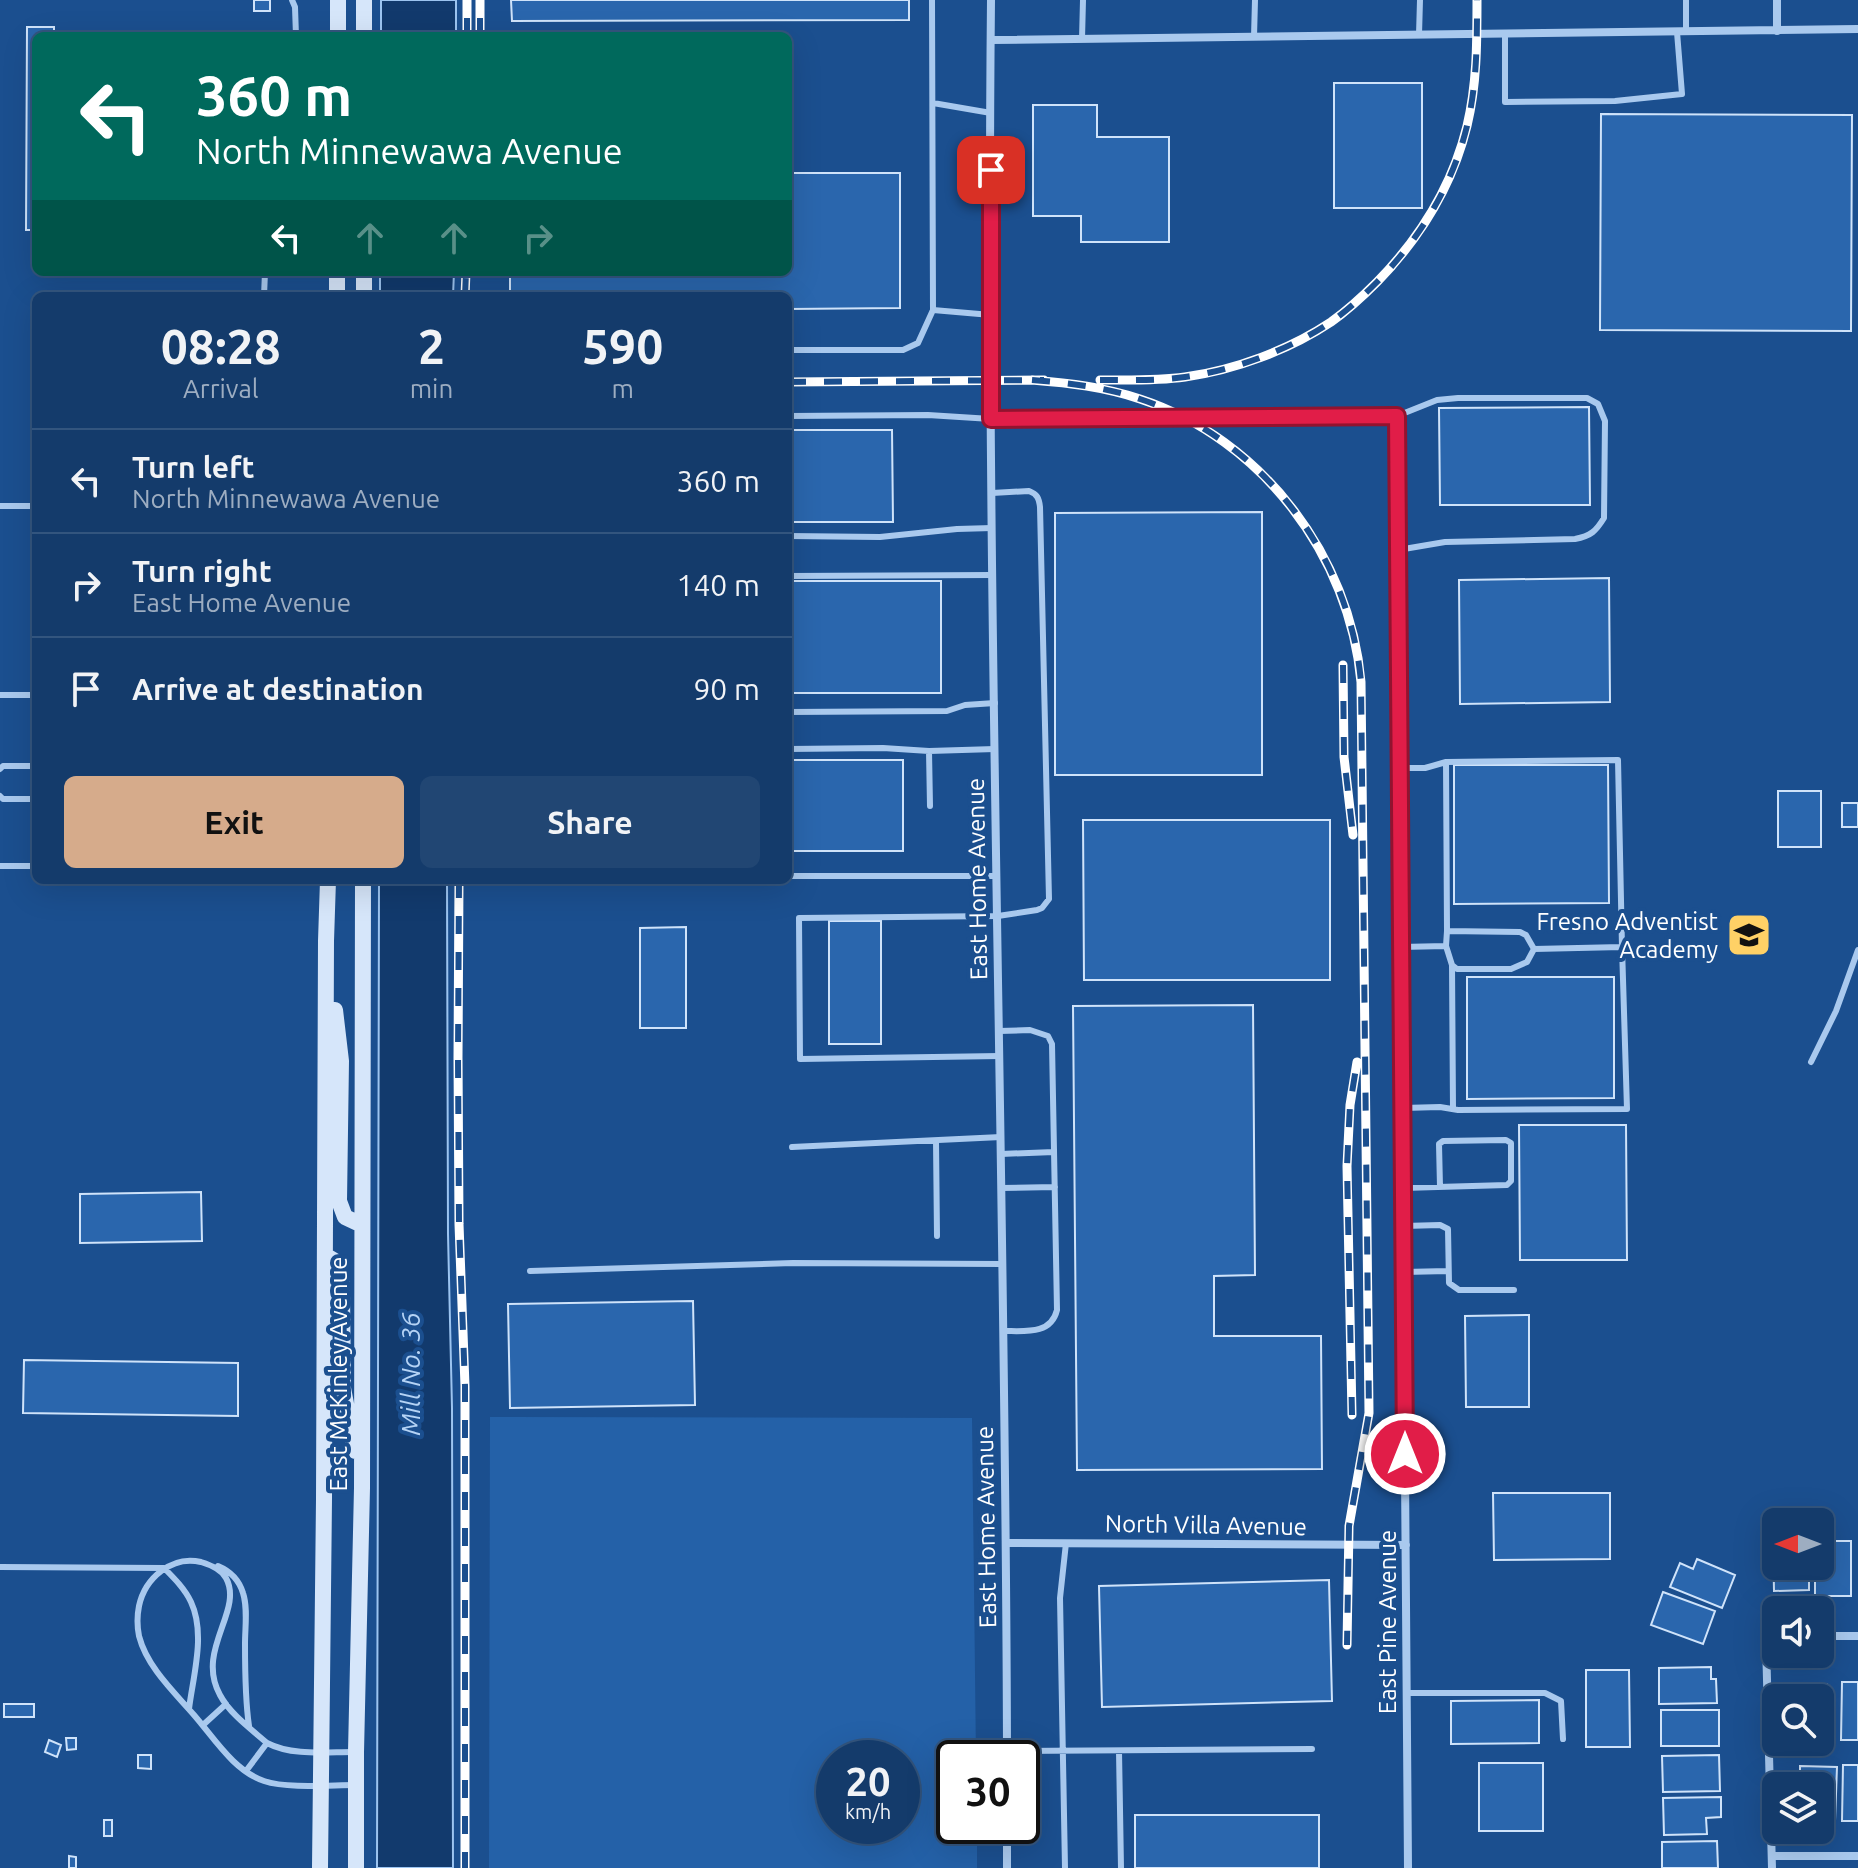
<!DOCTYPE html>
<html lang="en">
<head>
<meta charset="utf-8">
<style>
	body { margin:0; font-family:Ubuntu,sans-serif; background:#214673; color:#f1f3f6; height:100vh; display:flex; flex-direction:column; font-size:30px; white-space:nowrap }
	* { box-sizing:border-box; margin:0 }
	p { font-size:26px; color:#9dadc1 }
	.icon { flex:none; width:44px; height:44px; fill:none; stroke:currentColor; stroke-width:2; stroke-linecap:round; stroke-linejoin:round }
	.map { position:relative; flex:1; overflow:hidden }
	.panel { position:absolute; left:32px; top:292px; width:760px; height:592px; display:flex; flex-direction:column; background:#143b6b; border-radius:12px; box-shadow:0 8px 32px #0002,0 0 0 2px #33557e }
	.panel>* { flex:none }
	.hud { position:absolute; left:32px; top:32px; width:760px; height:244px; border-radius:12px; box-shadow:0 8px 32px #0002,0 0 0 2px #33557e; background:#00695c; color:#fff; overflow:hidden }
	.needle { width:52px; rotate:270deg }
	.buttons { position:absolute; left:1762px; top:1508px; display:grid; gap:16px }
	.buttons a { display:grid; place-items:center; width:72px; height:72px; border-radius:12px; background:#143b6b; box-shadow:0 8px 32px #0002,0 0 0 2px #33557e; font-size:40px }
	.speed { position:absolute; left:816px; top:1740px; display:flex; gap:16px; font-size:40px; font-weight:700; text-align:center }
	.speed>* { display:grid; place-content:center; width:104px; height:104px; border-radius:50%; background:#143b6b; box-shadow:0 8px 32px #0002,0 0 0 2px #33557e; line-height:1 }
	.speed small { font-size:20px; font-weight:400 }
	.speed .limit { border:4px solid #111; border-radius:12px; background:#fff; color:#111 }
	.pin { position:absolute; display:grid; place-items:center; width:68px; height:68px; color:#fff; margin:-34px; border-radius:16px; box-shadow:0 4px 12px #0006 }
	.me { position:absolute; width:88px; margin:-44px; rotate:0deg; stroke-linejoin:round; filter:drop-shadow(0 0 6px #0008) }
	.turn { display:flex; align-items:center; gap:28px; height:168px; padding:0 32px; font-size:36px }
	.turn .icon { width:104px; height:104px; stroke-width:2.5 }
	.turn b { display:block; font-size:56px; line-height:68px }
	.lanes { display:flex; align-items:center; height:76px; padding:0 32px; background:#0003; justify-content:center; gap:40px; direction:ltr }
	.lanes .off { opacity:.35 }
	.eta { display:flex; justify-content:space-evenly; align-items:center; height:136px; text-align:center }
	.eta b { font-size:48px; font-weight:700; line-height:56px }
	.action { display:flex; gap:16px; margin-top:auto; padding:16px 32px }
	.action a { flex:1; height:92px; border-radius:12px; background:#d6ab8b; color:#111; font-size:32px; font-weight:700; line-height:92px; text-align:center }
	.action a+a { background:#214673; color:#f1f3f6 }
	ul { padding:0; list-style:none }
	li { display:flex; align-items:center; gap:24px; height:104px; padding:0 32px; border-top:2px solid #33557e }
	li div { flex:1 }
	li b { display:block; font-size:30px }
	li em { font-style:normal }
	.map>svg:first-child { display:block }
	.green { fill:#2461a8; fill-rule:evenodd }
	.water { fill:#123a6d; stroke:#9cc4f0; stroke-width:2 }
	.building { fill:#2a66ad; stroke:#cfe3fa; stroke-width:2 }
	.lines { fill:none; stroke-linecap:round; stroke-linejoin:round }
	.service { stroke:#a9c9ee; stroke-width:6 }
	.minor { stroke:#a9c9ee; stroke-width:8 }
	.secondary { stroke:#d6e6fa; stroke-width:16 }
	.rail-casing { stroke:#fff; stroke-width:9 }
	.rail { stroke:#1b4f8f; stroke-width:6; stroke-dasharray:18; stroke-linecap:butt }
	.route-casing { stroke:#92132f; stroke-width:20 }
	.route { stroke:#e11d48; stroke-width:14 }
	.labels { text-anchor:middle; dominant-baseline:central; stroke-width:8; stroke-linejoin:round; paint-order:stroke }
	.street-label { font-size:24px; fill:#fff; stroke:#1b4f8f }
	.poi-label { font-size:24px; fill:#fff; stroke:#1b4f8f; text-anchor:end }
	.water-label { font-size:26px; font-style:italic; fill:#b5d3f5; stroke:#1b4f8f }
</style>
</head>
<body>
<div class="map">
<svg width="1858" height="1868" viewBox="0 0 1858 1868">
	<rect width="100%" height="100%" fill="#1b4f8f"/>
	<path class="green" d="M490,1417L972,1418L976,1758H954V1826H977V1868H489ZM834,1758H902V1826H834Z"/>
	<path class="water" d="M381,0H456V36H381Z
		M380,272H454L453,296H380Z
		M379,880H447L448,1234L452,1408L453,1868H377Z"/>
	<path class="building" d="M254,0H270V11H254Z
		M511,0H909V20L512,21Z
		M27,27H54V36H36V230H26Z
		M1334,83H1422V208H1334Z
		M1033,105H1097V137H1169V242H1081V216H1033Z
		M1601,114L1852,115L1851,331L1600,330Z
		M788,173H900V308L788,309V296H510V272H788Z
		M1589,407L1590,505H1440L1439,408Z
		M788,430H892L893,522H788Z
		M1262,512V775H1055V513Z
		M1609,578L1610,702L1460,704L1459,580Z
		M788,581H941V693H788Z
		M788,760H903V851H788Z
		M1454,765H1608L1609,903L1454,904Z
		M1778,791H1821V847H1778Z
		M1842,803H1858V827H1842Z
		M1083,820H1330V980H1084Z
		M829,921H881V1044H829Z
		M686,927V1028H640V928Z
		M1467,977H1614V1098L1467,1099Z
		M1253,1005L1255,1275L1214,1276V1336H1321L1322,1469L1077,1470L1073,1006Z
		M1519,1125H1626L1627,1260H1520Z
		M201,1192L202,1241L80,1243V1194Z
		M693,1301L695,1405L510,1408L508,1304Z
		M1529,1315V1407H1466L1465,1316Z
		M24,1360L238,1363V1416L23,1413Z
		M1493,1493H1610V1559L1494,1560Z
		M1773,1535H1776V1566H1809V1590L1774,1591Z
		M1820,1541H1851V1596H1815V1566H1820Z
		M1697,1559L1735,1575L1722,1608L1670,1587L1680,1563L1693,1569Z
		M1329,1580L1332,1701L1102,1707L1099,1586Z
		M1663,1592L1715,1611L1703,1644L1651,1625Z
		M1711,1667V1679H1716L1717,1703L1659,1704V1668Z
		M1586,1670H1629L1630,1747H1586Z
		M1842,1682H1858V1740H1841Z
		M1827,1684L1828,1740H1820V1698H1792V1685Z
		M1539,1700V1743L1451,1744V1701Z
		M4,1704H34V1717H4Z
		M1661,1710H1719V1746H1661Z
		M66,1738H76V1749L67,1750Z
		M49,1740L61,1745L57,1757L45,1752Z
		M138,1755H151V1769L138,1768Z
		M1719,1755L1720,1791L1663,1792L1662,1756Z
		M1479,1763H1543V1831H1479Z
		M1843,1765H1858V1821H1842Z
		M1800,1766L1837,1767L1835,1821H1820V1786H1800Z
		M1721,1797V1817L1706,1818L1707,1834L1664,1835L1663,1798Z
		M1135,1815H1319V1868H1135Z
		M104,1820H112V1836H104Z
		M1717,1841L1718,1868H1662V1842Z
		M69,1856L76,1857V1868H69Z"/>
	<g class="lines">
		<path class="service" d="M292,0L295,7L296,36
			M932,0L933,310L991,315
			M1686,0V32
			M1505,34V102L1615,101L1682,94L1677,32
			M1419,35L1420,0
			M1254,37L1255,0
			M1082,39L1083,0
			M933,103L991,113
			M264,296L265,272
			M788,350H903L918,343L933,310
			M788,416L928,415L991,419
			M1397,416L1437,400L1458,398H1587L1598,404L1605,421L1604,518C1596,531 1591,536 1575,539L1445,542L1398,550
			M992,493L1029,491C1037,494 1039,498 1040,507L1049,899L1042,908L1037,910L998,916L799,918L800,1059L1000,1056
			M0,506H36
			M788,536L880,537L957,529L992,528
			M788,576L993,575
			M0,695H36
			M34,695L33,620L36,618
			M788,712L947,711L965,705L995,703
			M788,749L883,748L929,751
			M1446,762L1447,931
			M1400,768H1425L1446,762L1618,760L1622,947
			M0,769L3,766H36
			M0,796L3,799H36
			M930,806L929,751L995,749
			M0,866H36
			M788,876H997
			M1401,947L1446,946
			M1452,965L1457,969H1511L1527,962L1534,949L1526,935L1520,932L1447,931L1446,946L1452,965L1453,1109
			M999,1031L1030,1030L1048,1036L1052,1044L1057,1310C1051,1335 1025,1331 1003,1331
			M1811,1062L1836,1011L1858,950
			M1403,1108L1440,1107L1458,1110L1627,1109L1622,947L1534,949
			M936,1141L937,1236
			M792,1147L1001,1137
			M1001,1154L1054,1152
			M1001,1188L1055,1187
			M1403,1188L1507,1185L1511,1181V1143L1506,1140L1443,1141L1439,1144L1440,1187
			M1404,1226L1440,1225L1448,1229L1449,1283L1459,1290H1514
			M530,1271L793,1263L1002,1264
			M1404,1272L1448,1271
			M218,1566C230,1571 239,1580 243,1593C248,1608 245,1627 245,1644C245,1671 245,1699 249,1726
			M0,1567L164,1568C174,1578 185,1589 191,1602C206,1634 193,1676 189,1709
			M1407,1693H1545L1561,1701L1563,1739
			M203,1725L226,1704
			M1007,1751L1312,1749
			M1119,1751L1121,1868
			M353,1752C325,1752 292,1756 267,1743C251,1729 230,1714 220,1695C195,1650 244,1611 226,1578C221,1569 211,1565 201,1562C172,1555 145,1578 139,1606C137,1616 137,1626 139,1636C147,1667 174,1692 194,1715C214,1738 234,1771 264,1781C288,1789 330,1785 355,1785
			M246,1771L267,1743
			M1065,1868L1060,1598L1066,1543"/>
		<path class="minor" d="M991,0C985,586 1006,1172 1007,1758
			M1777,0V31
			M991,40L1858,29
			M991,419L1397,416L1408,1868
			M1006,1543L1406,1545
			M1820,1636H1858
			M1007,1826V1868
			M1772,1856H1858
			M1772,1868L1766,1642L1772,1636H1776"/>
		<path class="secondary" d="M338,36V0
			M364,36V0
			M337,296V272
			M364,296V272
			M335,1010L341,1061L339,1201L345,1217L362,1225
			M325,1255L335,1261L341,1278L342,1292L343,1388L355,1451
			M320,1868L324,1499L326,941L328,880
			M356,1868V1752L362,1488L363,880"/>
		<g class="rail-casing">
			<path id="rail" d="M467,36V0
				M480,36V0
				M465,296L466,272
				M1032,380C1069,383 1105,387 1140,399C1262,439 1350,556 1361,682L1369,1413L1349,1526L1347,1645
				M1100,380C1128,380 1157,381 1185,377C1235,370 1289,350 1331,322C1348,310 1363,296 1377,282C1420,238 1452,187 1467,126C1477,84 1477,44 1477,0
				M788,382L1044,380
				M1343,665L1344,757L1353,835
				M459,880L458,1058L459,1224L465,1386V1868
				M1352,1415L1347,1166L1350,1105L1357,1062"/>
		</g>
		<use href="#rail" class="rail"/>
	</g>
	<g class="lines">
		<g class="route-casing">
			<path id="route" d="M991,170V419L1397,416L1405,1454"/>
		</g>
		<use href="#route" class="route"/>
	</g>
	<defs>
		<g id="school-square" transform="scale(2.3)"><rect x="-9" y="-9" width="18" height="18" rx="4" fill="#ffd166" stroke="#1b4f8f"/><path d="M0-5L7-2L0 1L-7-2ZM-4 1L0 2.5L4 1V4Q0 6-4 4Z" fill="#111"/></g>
	</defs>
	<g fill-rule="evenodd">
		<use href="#school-square" x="1749" y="935"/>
	</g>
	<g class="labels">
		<g class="street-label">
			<text transform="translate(977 879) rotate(-91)">East Home Avenue</text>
			<text transform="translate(338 1374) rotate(-90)">East McKinley Avenue</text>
			<text transform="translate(1206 1525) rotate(1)">North Villa Avenue</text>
			<text transform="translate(986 1527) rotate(-91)">East Home Avenue</text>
			<text transform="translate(1387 1622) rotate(-90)">East Pine Avenue</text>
		</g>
		<g class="poi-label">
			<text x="1718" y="921">Fresno Adventist<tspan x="1718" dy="28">Academy</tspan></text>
		</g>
		<g class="water-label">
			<text transform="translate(410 1374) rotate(-90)">Mill No. 36</text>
		</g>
	</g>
</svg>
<div class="buttons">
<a><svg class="needle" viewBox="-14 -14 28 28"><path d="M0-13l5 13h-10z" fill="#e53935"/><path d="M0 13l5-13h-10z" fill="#9dadc1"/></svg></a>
<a><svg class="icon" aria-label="sound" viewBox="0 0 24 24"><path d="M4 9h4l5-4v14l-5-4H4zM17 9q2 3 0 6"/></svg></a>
<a><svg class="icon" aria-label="search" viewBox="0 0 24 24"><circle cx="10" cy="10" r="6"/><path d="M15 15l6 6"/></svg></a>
<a><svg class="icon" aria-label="layers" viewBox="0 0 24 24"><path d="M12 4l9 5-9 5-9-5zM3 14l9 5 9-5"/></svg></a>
</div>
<div class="speed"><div>20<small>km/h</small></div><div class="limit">30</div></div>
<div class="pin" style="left:991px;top:170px;background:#d93025"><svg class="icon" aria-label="arrive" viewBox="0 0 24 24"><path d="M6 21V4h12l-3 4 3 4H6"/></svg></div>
<svg class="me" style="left:1405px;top:1454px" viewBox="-20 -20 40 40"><circle r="17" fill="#e11d48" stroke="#fff" stroke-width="3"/><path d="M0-11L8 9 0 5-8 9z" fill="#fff"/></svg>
<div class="hud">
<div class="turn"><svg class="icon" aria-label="left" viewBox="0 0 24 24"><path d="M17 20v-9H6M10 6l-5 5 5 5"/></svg><div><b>360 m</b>North Minnewawa Avenue</div></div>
<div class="lanes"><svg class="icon" aria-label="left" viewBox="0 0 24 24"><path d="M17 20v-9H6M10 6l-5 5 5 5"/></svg><svg class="icon off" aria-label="ahead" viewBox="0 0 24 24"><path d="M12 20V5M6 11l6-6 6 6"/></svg><svg class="icon off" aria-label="ahead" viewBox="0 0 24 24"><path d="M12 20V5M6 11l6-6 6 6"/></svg><svg class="icon off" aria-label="right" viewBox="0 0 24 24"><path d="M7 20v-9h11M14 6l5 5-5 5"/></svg></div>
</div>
<section class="panel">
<div class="eta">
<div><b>08:28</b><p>Arrival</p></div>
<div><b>2</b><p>min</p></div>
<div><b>590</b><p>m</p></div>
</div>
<ul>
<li><svg class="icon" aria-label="left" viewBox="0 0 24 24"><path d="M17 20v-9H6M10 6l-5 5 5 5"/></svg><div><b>Turn left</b><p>North Minnewawa Avenue</p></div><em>360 m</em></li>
<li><svg class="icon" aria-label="right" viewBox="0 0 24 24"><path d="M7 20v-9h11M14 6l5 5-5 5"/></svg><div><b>Turn right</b><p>East Home Avenue</p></div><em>140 m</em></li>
<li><svg class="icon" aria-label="arrive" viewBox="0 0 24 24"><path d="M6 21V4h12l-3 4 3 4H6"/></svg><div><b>Arrive at destination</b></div><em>90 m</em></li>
</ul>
<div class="action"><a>Exit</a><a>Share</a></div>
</section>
</div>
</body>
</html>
